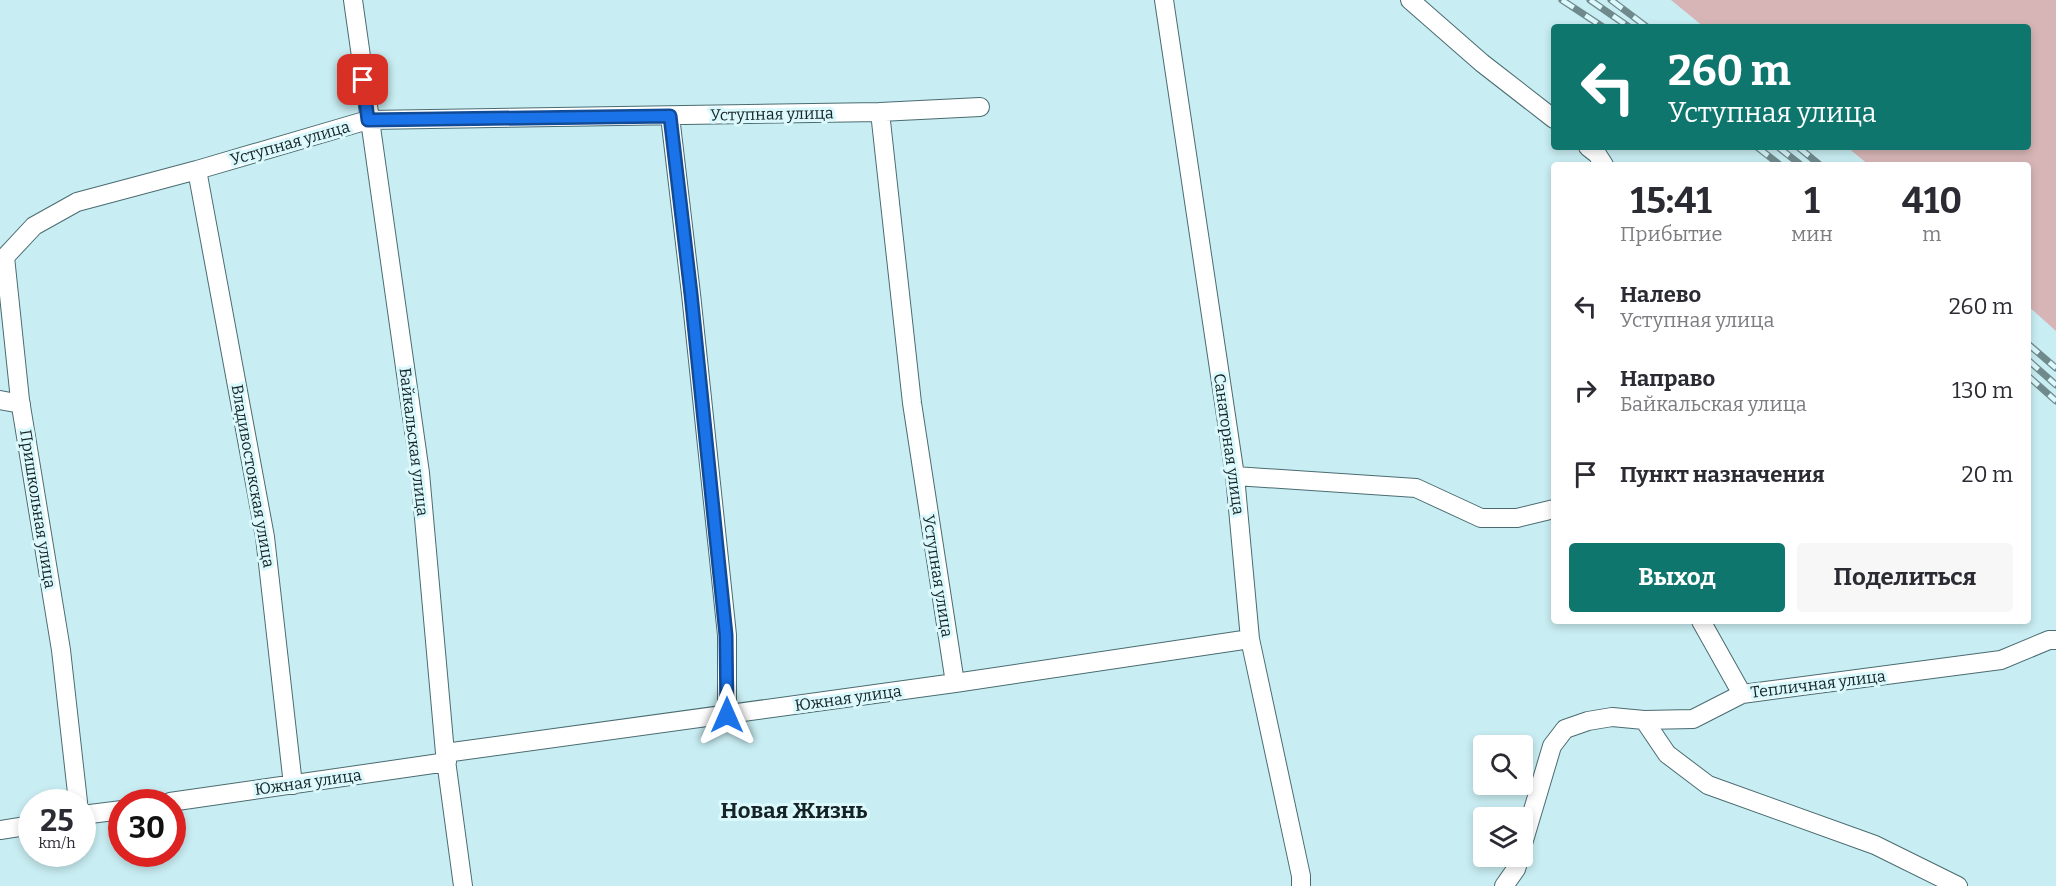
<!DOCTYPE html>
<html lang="ru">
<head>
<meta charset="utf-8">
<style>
	body { margin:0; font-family:Bitter,serif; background:#f7f7f7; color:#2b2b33; height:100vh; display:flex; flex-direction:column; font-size:22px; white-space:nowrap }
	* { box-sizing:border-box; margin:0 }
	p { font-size:20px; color:#7c7c81 }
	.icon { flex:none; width:33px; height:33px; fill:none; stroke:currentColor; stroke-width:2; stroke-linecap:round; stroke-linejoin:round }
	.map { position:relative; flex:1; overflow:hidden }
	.side { position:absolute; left:1551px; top:162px; width:480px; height:462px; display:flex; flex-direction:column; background:#fff; border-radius:6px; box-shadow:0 3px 9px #0003 }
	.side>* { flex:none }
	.top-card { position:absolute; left:1551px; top:24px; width:480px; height:126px; border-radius:6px; box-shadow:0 3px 9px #0003; background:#0f766e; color:#fff; overflow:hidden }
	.buttons { position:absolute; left:1473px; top:735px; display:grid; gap:12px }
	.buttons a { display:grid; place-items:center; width:60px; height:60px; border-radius:6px; background:#fff; box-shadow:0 3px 9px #0003; font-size:30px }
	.speed { position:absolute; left:18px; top:789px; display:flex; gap:12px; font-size:30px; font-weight:700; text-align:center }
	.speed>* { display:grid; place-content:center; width:78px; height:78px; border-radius:50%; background:#fff; box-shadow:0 3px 9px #0003; line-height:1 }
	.speed small { font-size:15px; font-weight:400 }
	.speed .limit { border:9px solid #d22; background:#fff; color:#111 }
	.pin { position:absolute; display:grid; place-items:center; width:51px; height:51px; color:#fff; margin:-26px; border-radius:12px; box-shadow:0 3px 9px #0006 }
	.me { position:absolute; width:66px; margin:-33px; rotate:0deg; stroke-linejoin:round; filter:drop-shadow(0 0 4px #0008) }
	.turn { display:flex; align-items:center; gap:21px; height:126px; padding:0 18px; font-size:27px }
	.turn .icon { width:78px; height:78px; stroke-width:2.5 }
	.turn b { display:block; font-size:42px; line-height:51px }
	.eta { display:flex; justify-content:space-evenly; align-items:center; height:102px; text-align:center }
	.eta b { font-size:36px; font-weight:700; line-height:42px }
	.action { display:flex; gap:12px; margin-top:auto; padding:12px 18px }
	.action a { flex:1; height:69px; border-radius:6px; background:#0f766e; color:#fff; font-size:24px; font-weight:700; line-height:69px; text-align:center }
	.action a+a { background:#f7f7f7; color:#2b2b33 }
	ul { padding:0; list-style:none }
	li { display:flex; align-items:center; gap:18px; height:84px; padding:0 18px }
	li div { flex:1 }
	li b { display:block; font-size:22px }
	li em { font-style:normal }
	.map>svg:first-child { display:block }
	.green { fill:#d7b5b6 }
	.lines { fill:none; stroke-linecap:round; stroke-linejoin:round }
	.minor-casing { stroke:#4a6c71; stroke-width:20 }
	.minor { stroke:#fff; stroke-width:18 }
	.rail-casing { stroke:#6f898c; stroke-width:7 }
	.rail { stroke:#dbf9fd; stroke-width:4.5; stroke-dasharray:14; stroke-linecap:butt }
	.route-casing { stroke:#114b97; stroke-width:15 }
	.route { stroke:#1a73e8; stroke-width:10 }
	.labels { text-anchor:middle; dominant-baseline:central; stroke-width:6; stroke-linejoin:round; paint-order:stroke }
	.street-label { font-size:16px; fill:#152325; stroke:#dbf9fd }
	.district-label { font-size:22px; font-weight:bold; fill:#152325; stroke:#dbf9fd }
</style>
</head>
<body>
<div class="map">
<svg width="2056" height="886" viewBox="0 0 2056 886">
	<rect width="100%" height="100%" fill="#c8edf2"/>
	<path class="green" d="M1671,0H2056V331L2028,306V165H1869L1847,147H2028V27H1704Z"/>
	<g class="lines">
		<g class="minor-casing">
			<path id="minor" d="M353,0L420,473L445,753L463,886
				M1164,0L1235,476L1250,639L1301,876V886
				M1410,0L1482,63L1554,119
				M880,112L912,403L955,683
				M670,116L691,294L727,635V715
				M1588,147L1597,154L1604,165
				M197,170L265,537L293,785
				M0,400L21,404
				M1235,476L1416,488L1481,518H1517L1554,509
				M1701,621L1742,694
				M1644,720L1667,754L1708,785L1875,845L1958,886
				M445,753L955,683L1250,639
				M78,802L61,650L20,400L5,257L34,226L77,202L197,170L368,120L880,112L980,107
				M170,802L447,762
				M82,815L122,810
				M0,830L32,825
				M1522,847L1552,746L1565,729L1588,721L1612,717L1644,720L1693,719L1742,694L2001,660L2049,640H2056
				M1504,886L1516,869L1520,856"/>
		</g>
		<use href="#minor" class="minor"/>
		<g class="rail-casing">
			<path id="rail" d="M1562,0L1603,27
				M1590,0L1629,27
				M1611,0L1647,27
				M1757,147L1780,165
				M1778,147L1801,165
				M1798,147L1820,165
				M2028,344L2056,368
				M2028,360L2056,385
				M2028,376L2056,401"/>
		</g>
		<use href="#rail" class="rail"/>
	</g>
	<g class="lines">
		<g class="route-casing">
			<path id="route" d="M363,80L368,120L670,116L691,294L726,635L727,715"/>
		</g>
		<use href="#route" class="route"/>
	</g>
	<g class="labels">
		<g class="street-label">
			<text transform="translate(772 114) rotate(-1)">Уступная улица</text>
			<text transform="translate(290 143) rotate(-16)">Уступная улица</text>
			<text transform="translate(414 442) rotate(83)">Байкальская улица</text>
			<text transform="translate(1229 444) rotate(82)">Санаторная улица</text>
			<text transform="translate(253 476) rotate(80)">Владивостокская улица</text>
			<text transform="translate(38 509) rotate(81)">Пришкольная улица</text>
			<text transform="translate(938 576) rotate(81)">Уступная улица</text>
			<text transform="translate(1818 684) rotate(-7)">Тепличная улица</text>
			<text transform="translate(848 698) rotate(-8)">Южная улица</text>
			<text transform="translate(308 782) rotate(-8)">Южная улица</text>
		</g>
		<g class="district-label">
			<text x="794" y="810">Новая Жизнь</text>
		</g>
	</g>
</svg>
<div class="buttons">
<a><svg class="icon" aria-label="search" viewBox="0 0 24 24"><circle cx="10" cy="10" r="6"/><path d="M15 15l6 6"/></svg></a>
<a><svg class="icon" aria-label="layers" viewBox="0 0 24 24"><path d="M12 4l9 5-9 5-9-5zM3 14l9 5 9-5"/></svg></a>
</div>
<div class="speed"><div>25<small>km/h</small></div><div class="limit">30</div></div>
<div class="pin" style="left:363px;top:80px;background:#d93025"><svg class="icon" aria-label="arrive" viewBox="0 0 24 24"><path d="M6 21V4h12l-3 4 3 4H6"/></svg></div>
<svg class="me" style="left:727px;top:715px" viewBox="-20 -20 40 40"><path d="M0-17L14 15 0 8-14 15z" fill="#1a73e8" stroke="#fff" stroke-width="4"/></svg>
<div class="top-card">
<div class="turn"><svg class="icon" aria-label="left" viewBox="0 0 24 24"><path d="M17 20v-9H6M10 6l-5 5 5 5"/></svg><div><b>260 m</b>Уступная улица</div></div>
</div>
<section class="side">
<div class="eta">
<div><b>15:41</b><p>Прибытие</p></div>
<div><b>1</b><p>мин</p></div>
<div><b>410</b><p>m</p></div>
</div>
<ul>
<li><svg class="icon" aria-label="left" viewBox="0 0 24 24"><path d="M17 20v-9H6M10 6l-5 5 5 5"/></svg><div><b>Налево</b><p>Уступная улица</p></div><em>260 m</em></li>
<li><svg class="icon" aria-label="right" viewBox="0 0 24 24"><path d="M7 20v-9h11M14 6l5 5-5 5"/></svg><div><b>Направо</b><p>Байкальская улица</p></div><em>130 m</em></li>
<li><svg class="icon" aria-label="arrive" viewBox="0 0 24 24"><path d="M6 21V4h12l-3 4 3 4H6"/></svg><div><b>Пункт назначения</b></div><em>20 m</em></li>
</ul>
<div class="action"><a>Выход</a><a>Поделиться</a></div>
</section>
</div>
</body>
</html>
